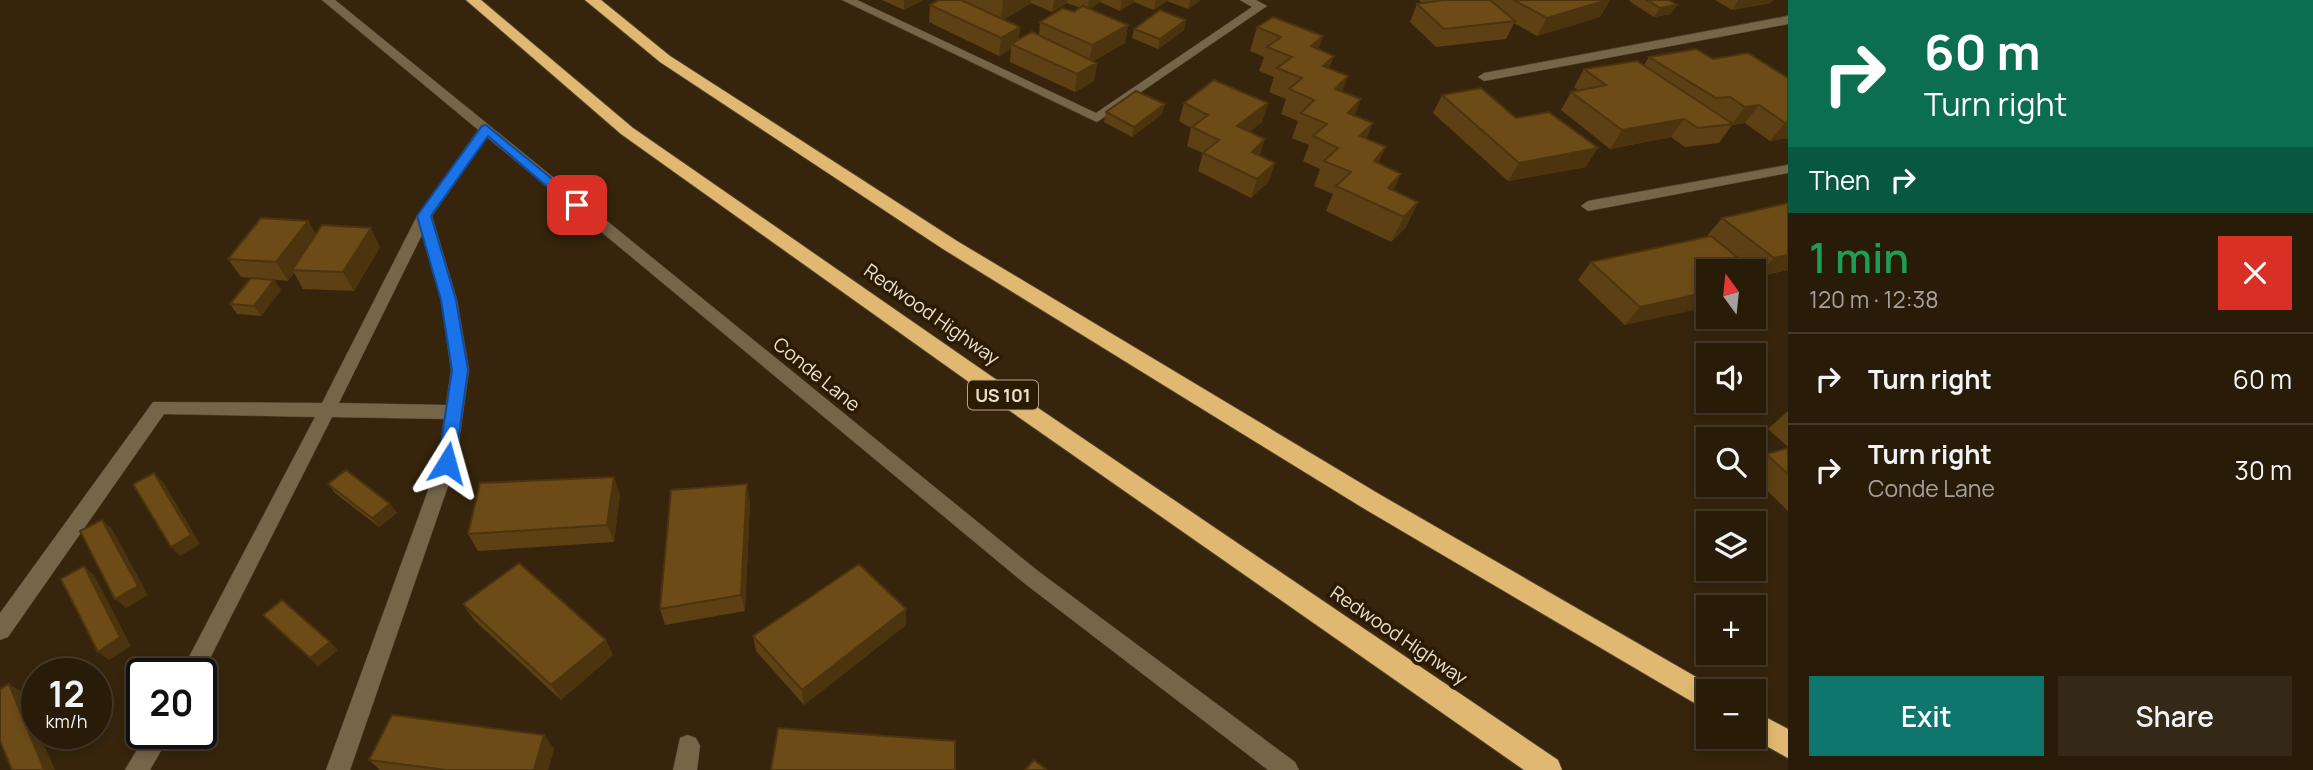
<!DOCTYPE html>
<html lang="en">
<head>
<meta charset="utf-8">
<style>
	body { margin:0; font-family:Manrope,sans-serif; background:#342917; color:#f1f3f6; height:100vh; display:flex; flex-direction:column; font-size:26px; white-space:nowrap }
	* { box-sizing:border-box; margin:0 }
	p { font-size:23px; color:#a5a19c }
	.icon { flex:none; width:38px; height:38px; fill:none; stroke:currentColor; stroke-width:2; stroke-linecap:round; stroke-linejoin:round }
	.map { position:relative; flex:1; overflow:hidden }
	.drawer { display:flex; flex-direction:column; background:#281c09; width:525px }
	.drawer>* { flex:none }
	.hud { background:#0b6e4f; color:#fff; overflow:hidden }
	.needle { width:46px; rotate:345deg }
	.fabs { position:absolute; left:1696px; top:259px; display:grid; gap:14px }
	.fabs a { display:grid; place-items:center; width:70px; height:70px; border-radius:0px; background:#281c09; box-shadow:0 4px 10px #0003,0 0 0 2px #443a2a; font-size:35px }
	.speed { position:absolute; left:21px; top:658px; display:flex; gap:14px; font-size:35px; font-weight:700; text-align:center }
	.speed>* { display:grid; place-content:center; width:91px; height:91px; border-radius:50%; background:#281c09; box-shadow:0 4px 10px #0003,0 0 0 2px #443a2a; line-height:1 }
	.speed small { font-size:18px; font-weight:400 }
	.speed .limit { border:4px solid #111; border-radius:10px; background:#fff; color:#111 }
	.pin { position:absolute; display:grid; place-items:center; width:60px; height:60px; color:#fff; margin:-30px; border-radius:14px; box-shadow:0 4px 10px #0006 }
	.me { position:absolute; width:77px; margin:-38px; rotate:8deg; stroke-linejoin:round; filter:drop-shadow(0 0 5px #0008) }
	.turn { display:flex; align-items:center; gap:24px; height:147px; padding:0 21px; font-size:32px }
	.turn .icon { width:91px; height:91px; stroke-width:2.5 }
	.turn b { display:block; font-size:49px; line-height:60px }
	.then { display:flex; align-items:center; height:66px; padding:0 21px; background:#0003; gap:14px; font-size:26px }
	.round { display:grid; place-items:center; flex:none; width:74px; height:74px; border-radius:0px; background:#342917 }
	.summary { display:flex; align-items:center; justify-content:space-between; height:119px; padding:0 21px }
	h1 { font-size:42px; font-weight:600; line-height:52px; color:#1e9e55 }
	.primary-button { display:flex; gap:14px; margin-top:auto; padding:14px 21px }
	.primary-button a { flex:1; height:80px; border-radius:0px; background:#0f766e; color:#fff; font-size:28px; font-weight:600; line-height:80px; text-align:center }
	.primary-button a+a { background:#342917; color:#f1f3f6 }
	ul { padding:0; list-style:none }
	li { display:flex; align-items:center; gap:21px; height:91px; padding:0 21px; border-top:2px solid #443a2a }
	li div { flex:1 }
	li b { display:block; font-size:26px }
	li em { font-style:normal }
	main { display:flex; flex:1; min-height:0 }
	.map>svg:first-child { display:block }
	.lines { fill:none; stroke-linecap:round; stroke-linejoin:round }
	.service-casing { stroke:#53432c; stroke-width:1 }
	.minor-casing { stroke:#53432c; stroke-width:1 }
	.tertiary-casing { stroke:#53432c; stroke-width:1 }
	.motorway-casing { stroke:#53432c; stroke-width:2 }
	.service { fill:#756549; fill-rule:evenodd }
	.minor { fill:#756549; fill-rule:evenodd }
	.tertiary { fill:#756549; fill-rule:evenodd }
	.motorway { fill:#e0b871; fill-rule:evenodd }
	.wall { fill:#5d4013; fill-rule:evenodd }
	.shaded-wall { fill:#4c340f }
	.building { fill:#6c4b16; stroke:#4c340f; stroke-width:2 }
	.route { fill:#1a73e8; stroke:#114b97; stroke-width:2 }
	.labels { text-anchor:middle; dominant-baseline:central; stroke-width:7; stroke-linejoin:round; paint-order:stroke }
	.shield { fill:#2b1b03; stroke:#b1a493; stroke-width:2 }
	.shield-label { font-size:18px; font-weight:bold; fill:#eadfd1 }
	.street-label { font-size:19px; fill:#eadfd1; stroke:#2b1b03 }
</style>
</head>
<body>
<main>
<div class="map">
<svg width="1788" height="770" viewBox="0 0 1788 770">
	<rect width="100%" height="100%" fill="#36250c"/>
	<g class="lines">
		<g class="service-casing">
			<path id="service" d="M842,0H857L1096,113L1252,7L1240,0H1256L1267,6L1097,122Z
				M1788,16V24L1484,81L1478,77L1484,73Z
				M486,125L493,129L432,216L457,300L469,370L456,463L350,770H326L438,463L444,419L332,417L201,676V674H180L315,417L164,414L8,637L0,640V613L153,402L322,403L417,216L481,126ZM422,235L441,300L451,370L446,405L339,403Z
				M1788,165V173L1588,211L1581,206L1588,201Z
				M147,733H171L150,770H125Z"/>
		</g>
		<g class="minor-casing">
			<path id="minor" d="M688,735L696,738L700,746L697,770H673L680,738Z"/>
		</g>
		<g class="tertiary-casing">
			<path id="tertiary" d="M322,0H335L1038,571L1295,762L1299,770H1268L1024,583Z"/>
		</g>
		<g class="motorway-casing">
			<path id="motorway" d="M466,0H481L633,128L1004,385L1558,760L1562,770H1524L990,397L621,134Z
				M585,0H601L670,56L957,241L1379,494L1717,689L1718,691H1708V711L1363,508L943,249L660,62Z
				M1754,711L1788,729V758L1750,737H1754Z"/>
		</g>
		<use href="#service" class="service"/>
		<use href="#minor" class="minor"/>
		<use href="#tertiary" class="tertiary"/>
		<use href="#motorway" class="motorway"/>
	</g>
	<path class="wall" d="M882,0H923L904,10Z
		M939,0H1201L1188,9L1167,1L1154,10L1134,2L1120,11L1100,2L1090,9L1128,25L1125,43L1093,61L1097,63L1094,81L1075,92L1010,62L1011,49L999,56L929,22L930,5ZM1031,3L1052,12L1067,3L1080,8L1074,12L1040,22L1039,36L1018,40L1020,27L1003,20Z
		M1419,0H1610L1600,17L1537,36L1514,23L1506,39L1436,47L1410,22L1417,4L1422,3Z
		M1630,0H1669L1671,14L1654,17L1629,1Z
		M1715,0H1773L1770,3L1732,10Z
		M1257,27L1318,49L1342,92L1378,163L1401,174L1393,191L1418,202L1406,227L1391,242L1326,211L1333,194L1314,186L1320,169L1303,161L1309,145L1292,138L1298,121L1281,114L1286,99L1269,92L1274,77L1259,71L1264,57L1250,51Z
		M1134,29L1184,30L1158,49L1132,38Z
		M1649,57L1713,59L1788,78V138L1770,141L1745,123L1732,125L1719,143L1685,147L1671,137L1610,149L1561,110L1571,92L1578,90L1574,87L1584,69L1644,65Z
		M1442,95L1516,118L1586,167L1508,181L1433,113Z
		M1184,103H1268L1262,122L1249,132L1259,156L1275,163L1268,182L1251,198L1198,171L1203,153L1187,146L1191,128L1179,121Z
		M1106,112L1162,114L1132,137L1104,122Z
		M1788,203V270L1760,276L1625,325L1578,280L1591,262L1708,237L1707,236L1722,218Z
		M308,221L316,235L380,247L354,291L303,289L294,273L288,281L241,277L228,259Z
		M274,280L281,290L261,316L237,314L230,304Z
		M1788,411V447L1768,429Z
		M1788,448V511L1754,478V465L1766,454Z
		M328,484L390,504L397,513L379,527L335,493Z
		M620,495L614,542L478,551L468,534Z
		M750,502L745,611L665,625L660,609Z
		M463,604L613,655L561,700L474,620Z
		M906,609V625L804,705L756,651L753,636Z
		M544,735L554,749L548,770H380L369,760Z"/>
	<path class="shaded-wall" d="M904,0H923L904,10Z
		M1003,0H1031V3L1001,21Z
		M1054,0H1068L1067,3L1052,12Z
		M1089,0H1101L1100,2L1087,11Z
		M1122,0H1134V2L1120,11Z
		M1156,0H1168L1154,10Z
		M1190,0H1201L1188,9Z
		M1607,0H1610L1600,17L1537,36L1547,18Z
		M1738,0H1773L1770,3L1732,10Z
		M1677,5L1671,14L1654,17L1660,8Z
		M1186,20L1184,30L1158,49L1160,39Z
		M1128,25L1125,43L1089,63L1092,45Z
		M1020,27L1018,45L1011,44V49L999,56L1001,38Z
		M1323,36L1315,60L1311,46Z
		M1334,56L1325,80L1323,66Z
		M1097,63L1094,81L1075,92L1077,74Z
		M1348,76L1339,101L1335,89Z
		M1361,99L1351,124L1348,113Z
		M1268,103L1262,122L1231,145L1237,126Z
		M1165,104L1162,114L1132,137L1134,127Z
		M1759,105L1745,123L1732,125L1733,124H1732L1745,107Z
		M1684,119L1671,137L1610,149L1622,130Z
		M1788,122V138L1770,141L1785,123Z
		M1373,123L1363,148L1360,136Z
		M1265,139L1259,158L1252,152Z
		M1386,147L1374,172V161Z
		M1598,148L1586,167L1508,181L1519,163Z
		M1275,163L1268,182L1251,198L1257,179Z
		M1401,174L1389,199L1388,188Z
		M1418,202L1406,227L1391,242L1404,217Z
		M308,221L319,240L292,270L294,273L288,281L276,262Z
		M371,228L380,247L354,291L343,272Z
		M1788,255V270L1757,276L1774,258Z
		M1764,279L1754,291V282Z
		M274,280L281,290L261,316L254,306Z
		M1708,292V307L1625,325L1640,307Z
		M154,473L163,482L200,544L180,556L171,547Z
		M614,477L620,495L614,542L607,525Z
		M747,484L750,502L745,611L741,595Z
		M390,504L397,513L379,527L372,518Z
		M102,520L112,529L148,595L126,608L115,599Z
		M84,566L94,575L131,646L109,660L98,652Z
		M906,609V625L804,705L802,690Z
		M606,640L613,655L561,700L551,685Z
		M330,642L338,650L318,667L310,658Z
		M9,684L22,692L37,727V733H39L55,770H42Z
		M544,735L554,749L548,770H534Z"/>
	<path class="building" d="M939,0H961L1020,27L1001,38L930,5Z
		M1443,0H1490L1515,21L1444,29L1417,4Z
		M1514,0H1607L1547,18Z
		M1647,0H1669L1677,5L1660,8Z
		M1083,6L1128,25L1092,45L1040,22L1063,8L1074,12Z
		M1160,10L1186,20L1160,39L1134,29Z
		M1273,17L1323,36L1311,46L1334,56L1323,66L1348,76L1335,89L1361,99L1348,113L1373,123L1360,136L1386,147L1374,161L1401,174L1388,188L1418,202L1404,217L1336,186L1351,172L1324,161L1338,148L1313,136L1327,124L1301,113L1314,100L1289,89L1302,78L1277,68L1292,57L1267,47L1281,37L1257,27Z
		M1032,32L1097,63L1077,74L1011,44Z
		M1696,49L1713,59L1748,53L1788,78V122L1785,123L1759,105L1745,107L1730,97L1716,98L1649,57Z
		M1637,61L1733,124L1698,128L1684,119L1622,130L1571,92L1606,85L1584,69Z
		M1214,80L1268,103L1237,126L1265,139L1252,152L1275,163L1257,179L1203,153L1219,140L1192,127L1208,115L1184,103Z
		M1481,88L1516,118L1549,112L1598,148L1519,163L1442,95Z
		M1136,91L1165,104L1134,127L1106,112Z
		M1788,203V255L1774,258L1722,218Z
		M261,218L308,221L276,262L228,259Z
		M322,225L371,228L343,272L292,270Z
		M1711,236L1764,279L1754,282V271H1708V292L1640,307L1591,262Z
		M251,278L274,280L254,306L230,304Z
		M1788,448V474L1766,454Z
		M346,470L390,504L372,518L328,484Z
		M154,473L191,535L171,547L133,484Z
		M614,477L607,525L468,534L480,483Z
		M747,484L741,595L660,609L671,490Z
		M102,520L138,586L115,599L80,531Z
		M519,563L606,640L551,685L463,604Z
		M859,564L906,609L802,690L753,636Z
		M84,566L120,637L98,652L61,579Z
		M282,600L330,642L310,658L263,615Z
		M9,684L44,769L42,770H12L0,741V689Z
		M392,715L544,735L534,770H446L369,760Z
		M778,728L955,741V770H771Z
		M1034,760L1047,770H1025Z"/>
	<path class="route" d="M486,125L584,205L577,210L572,208L488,136L431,216L456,300L468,370L455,463L453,468H441L438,463L452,370L441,300L417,216L482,126Z"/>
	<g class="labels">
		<rect class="shield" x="968" y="380.5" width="70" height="29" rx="5"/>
		<g class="shield-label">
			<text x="1003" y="395">US 101</text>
		</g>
		<g class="street-label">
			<text transform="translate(932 314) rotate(35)">Redwood Highway</text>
			<text transform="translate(817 374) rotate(39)">Conde Lane</text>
			<text transform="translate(1399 635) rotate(34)">Redwood Highway</text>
		</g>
	</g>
</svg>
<div class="fabs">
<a><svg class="needle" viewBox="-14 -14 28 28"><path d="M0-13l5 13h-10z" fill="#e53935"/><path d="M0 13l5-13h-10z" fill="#a5a19c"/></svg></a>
<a><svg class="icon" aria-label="sound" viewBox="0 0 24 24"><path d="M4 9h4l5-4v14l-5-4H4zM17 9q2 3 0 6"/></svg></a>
<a><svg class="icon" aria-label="search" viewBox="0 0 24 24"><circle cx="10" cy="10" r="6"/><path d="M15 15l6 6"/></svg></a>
<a><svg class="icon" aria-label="layers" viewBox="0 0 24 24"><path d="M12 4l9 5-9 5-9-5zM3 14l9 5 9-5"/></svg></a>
<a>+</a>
<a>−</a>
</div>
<div class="speed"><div>12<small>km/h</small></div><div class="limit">20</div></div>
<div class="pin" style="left:577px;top:205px;background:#d93025"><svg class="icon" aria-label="arrive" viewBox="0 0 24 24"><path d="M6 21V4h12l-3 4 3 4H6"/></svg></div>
<svg class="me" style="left:447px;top:463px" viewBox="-20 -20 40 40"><path d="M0-17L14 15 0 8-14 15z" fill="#1a73e8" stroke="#fff" stroke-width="4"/></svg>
</div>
<section class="drawer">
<div class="hud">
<div class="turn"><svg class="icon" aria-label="right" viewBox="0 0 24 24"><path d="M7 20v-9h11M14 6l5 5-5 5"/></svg><div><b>60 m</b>Turn right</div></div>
<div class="then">Then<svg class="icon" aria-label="right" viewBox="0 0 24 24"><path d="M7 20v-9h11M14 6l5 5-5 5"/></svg></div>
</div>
<div class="summary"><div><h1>1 min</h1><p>120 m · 12:38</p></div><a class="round" style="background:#d93025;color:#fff"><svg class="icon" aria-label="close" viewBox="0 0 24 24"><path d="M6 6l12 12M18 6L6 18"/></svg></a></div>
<ul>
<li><svg class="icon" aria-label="right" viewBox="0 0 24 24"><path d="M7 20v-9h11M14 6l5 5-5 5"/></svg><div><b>Turn right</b></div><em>60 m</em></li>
<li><svg class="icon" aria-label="right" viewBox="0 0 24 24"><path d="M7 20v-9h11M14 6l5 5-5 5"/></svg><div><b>Turn right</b><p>Conde Lane</p></div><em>30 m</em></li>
</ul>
<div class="primary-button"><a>Exit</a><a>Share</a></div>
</section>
</main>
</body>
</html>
